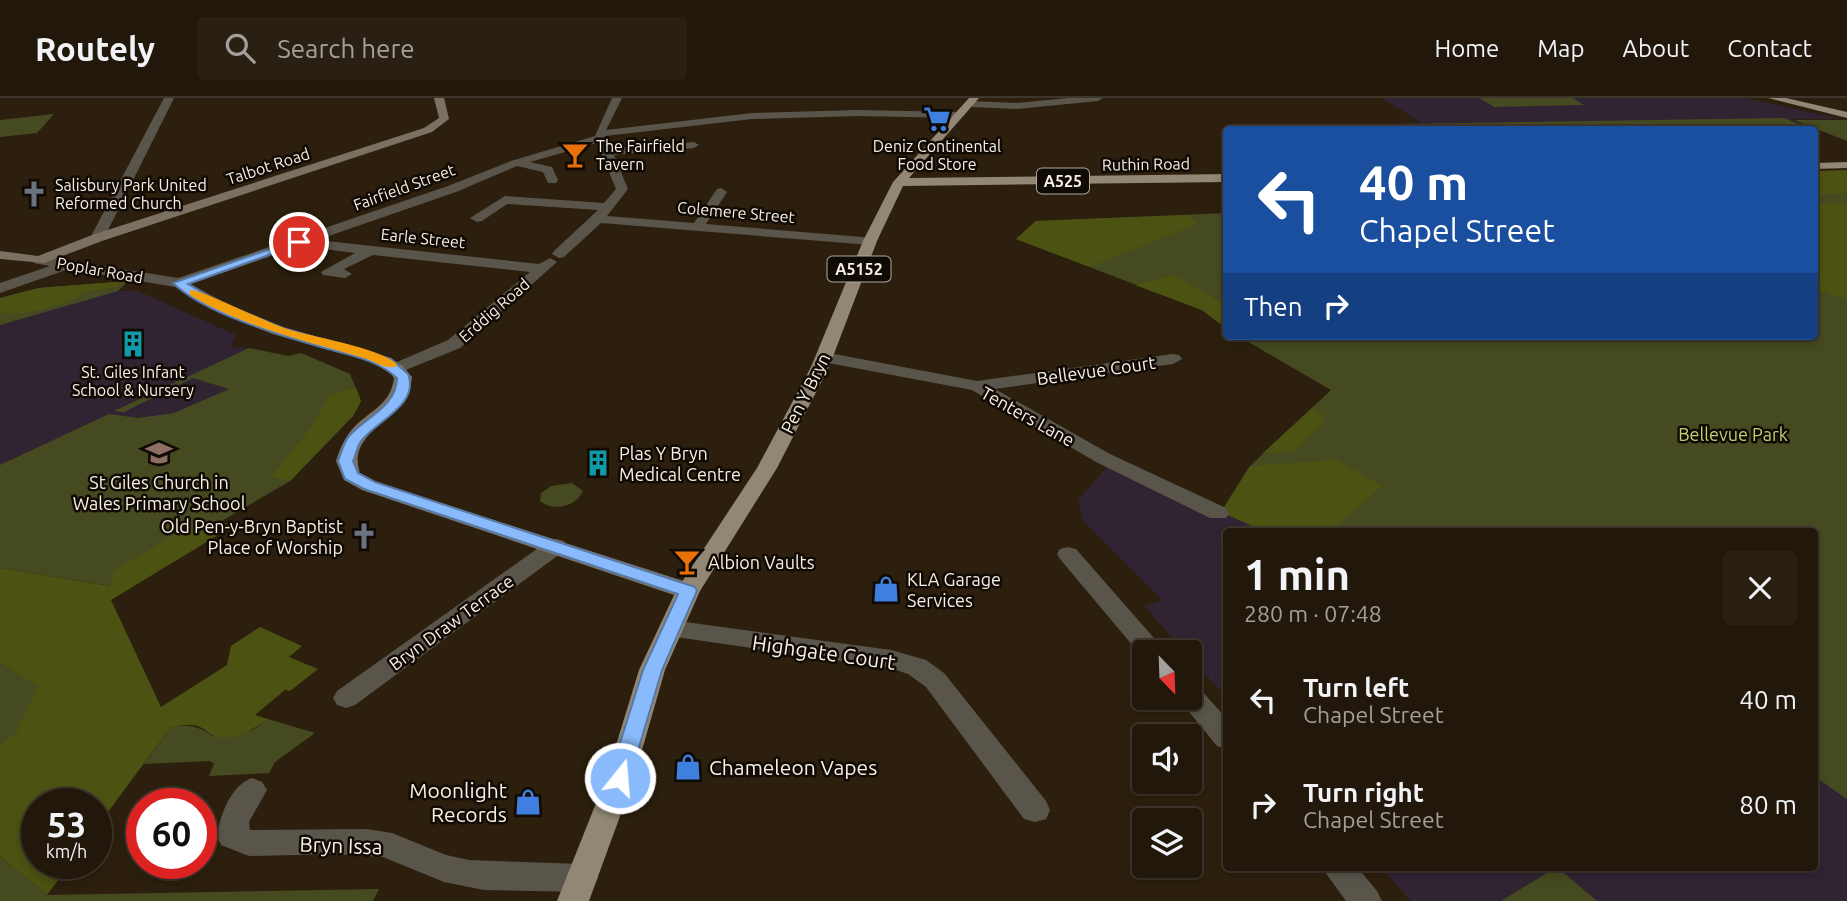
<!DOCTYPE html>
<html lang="en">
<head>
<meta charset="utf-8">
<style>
	body { margin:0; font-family:Ubuntu,sans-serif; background:#292013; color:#f1f3f6; height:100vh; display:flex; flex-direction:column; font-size:26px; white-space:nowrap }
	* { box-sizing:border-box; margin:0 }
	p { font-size:23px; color:#a29f9c }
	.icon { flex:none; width:38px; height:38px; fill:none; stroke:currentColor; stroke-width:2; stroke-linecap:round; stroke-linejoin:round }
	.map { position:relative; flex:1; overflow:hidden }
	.panel { position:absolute; left:1223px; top:430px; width:595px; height:343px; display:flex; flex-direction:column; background:#21170a; border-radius:7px; box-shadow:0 4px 10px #0003,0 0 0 2px #3e362b }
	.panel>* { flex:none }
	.banner { position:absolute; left:1223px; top:28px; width:595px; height:214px; border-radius:7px; box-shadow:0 4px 10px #0003,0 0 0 2px #3e362b; background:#1a4fa0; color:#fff; overflow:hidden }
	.needle { width:46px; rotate:157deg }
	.fabs { position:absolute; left:1132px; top:542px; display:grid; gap:14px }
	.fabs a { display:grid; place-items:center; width:70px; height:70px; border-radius:7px; background:#21170a; box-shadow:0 4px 10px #0003,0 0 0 2px #3e362b; font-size:35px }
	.speed { position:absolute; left:21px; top:690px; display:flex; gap:14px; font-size:35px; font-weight:700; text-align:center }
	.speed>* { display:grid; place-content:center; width:91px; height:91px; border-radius:50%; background:#21170a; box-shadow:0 4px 10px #0003,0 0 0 2px #3e362b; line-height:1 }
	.speed small { font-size:18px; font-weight:400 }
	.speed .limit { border:10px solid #d22; background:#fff; color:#111 }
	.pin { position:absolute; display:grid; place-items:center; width:60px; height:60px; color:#fff; margin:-30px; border:4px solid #fff; border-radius:50%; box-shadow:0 2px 7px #0007 }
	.me { position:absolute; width:77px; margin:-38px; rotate:17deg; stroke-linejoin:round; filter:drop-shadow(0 0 5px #0008) }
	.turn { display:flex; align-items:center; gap:24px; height:147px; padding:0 21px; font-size:32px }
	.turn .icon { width:91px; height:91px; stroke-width:2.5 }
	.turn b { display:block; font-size:49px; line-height:60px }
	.then { display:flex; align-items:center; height:66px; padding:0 21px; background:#0003; gap:14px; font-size:26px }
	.round { display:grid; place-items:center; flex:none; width:74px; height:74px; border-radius:7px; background:#292013 }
	.overview { display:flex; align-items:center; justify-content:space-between; height:119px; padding:0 21px }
	h1 { font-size:42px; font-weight:700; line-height:52px }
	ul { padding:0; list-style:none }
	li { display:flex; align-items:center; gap:21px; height:105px; padding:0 21px }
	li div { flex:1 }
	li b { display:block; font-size:26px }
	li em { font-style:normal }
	header { display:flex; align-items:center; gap:42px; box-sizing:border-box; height:98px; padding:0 35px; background:#21170a; border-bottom:2px solid #3e362b }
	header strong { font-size:33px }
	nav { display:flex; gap:38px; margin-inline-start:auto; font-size:24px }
	.search { width:490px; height:63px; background:#292013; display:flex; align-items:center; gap:18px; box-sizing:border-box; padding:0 24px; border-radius:7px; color:#a29f9c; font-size:26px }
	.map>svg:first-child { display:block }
	.education { fill:#302432 }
	.green { fill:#464a20 }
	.forest { fill:#4c5211 }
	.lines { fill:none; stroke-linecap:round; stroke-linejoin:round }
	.street { fill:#5a554b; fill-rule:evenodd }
	.secondary { fill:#7a7162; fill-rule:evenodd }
	.primary { fill:#928774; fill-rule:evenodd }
	.route { fill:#89bafc; stroke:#5979a4; stroke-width:2 }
	.slow { fill:#f59e0b }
	.labels { text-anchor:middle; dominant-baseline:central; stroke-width:5; stroke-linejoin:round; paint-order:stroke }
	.far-poi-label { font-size:16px; fill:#f8efe3; stroke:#100a04; text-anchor:start }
	.far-street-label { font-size:16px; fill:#f8efe3; stroke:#100a04 }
	.shield { fill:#100a04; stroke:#b2aaa0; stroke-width:2 }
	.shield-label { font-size:16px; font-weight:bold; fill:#f8efe3 }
	.street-label { font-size:18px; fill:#f8efe3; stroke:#100a04 }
	.park-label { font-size:18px; fill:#c4ce74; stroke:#100a04 }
	.poi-label { font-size:18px; fill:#f8efe3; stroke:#100a04; text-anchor:start }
	.near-street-label { font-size:21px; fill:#f8efe3; stroke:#100a04 }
	.near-poi-label { font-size:21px; fill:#f8efe3; stroke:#100a04; text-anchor:start }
</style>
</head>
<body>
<header>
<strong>Routely</strong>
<div class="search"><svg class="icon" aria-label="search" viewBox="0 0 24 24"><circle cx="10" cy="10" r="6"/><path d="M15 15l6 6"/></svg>Search here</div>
<nav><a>Home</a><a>Map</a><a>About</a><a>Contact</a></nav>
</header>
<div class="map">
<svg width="1847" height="803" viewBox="0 0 1847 803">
	<rect width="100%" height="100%" fill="#2c1f0d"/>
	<path class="education" d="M1382,0H1745L1841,21H1790L1814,32H1407L1398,25L1420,24Z
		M128,183L119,193H138L236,237L231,249L249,250L288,258L301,255L350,276L361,303L353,318L290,383L32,475L0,470V200L39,190Z
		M1111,364L1266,434H1227V600L1190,560V555H1186L1144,508L1162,502L1082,422L1078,402Z
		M1815,651L1847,666V803H1411L1381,770H1815Z"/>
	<path class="green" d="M1479,0H1573L1584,7L1494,9Z
		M54,16L37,35L0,39V22Z
		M1784,20L1811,31L1412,32L1405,26Z
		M1794,22H1847V43Z
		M1847,77V701L1815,679V434H1266L1221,414L1250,368L1331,292L1238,238H1815V78Z
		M1227,115V231L1202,212L1016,141L1036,123Z
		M128,183L118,193L0,227V200L39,190Z
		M249,250L288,258L301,255L350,276L361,303L353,318L290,383L111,488L0,470V367L109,316L138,320L174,315L229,291L193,280L124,314L114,313Z
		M572,385L583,393C576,409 553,414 540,403L541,395L551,388Z
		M0,565L39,588L16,636L0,646Z
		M268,621L315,635L275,664L269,675L209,678L214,666L210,663L144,666L171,629C189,626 198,628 213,638L253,632Z
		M0,758L47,797L379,791L373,803H0Z
		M1555,770H1558L1597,803H1501Z"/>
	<path class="forest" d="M1847,72V95L1815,97V73Z
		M1847,105V201L1815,192V106Z
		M1190,117L1197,126L1090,169L1016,141L1036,123Z
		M1174,177L1227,208V231L1202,212L1135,187Z
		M128,183L115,189L78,195L83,197C59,207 25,220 0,214V200L39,190Z
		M356,290L361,303L353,318L290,383L271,379L309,332L330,297Z
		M1312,310L1324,319L1323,325L1293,354L1263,355Z
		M1337,362L1382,388L1330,434H1266L1221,414L1250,368Z
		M222,424L233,428L111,502L161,609L227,567L231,548L260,529L302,548L289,559L318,571L290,593L285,592L255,617L268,621C253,632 233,644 214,638C209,636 205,631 200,629C191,625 180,628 171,629L96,730V705H37V765H71L47,797L0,758V646L16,635L38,588L0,565V470L110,488L113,473L176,436Z"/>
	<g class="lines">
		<path class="street" d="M164,0H174L104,140L97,144L92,143L90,140Z
			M612,0H622L606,32L752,15L857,12L960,14L965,17L960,20L857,18L752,21L605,38L611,50L694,44L699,47L694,50L614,57L628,91L607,118L694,125L717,91L721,90L727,94L706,126L875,140V146L870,147L601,125L564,159L559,160L552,156L554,153L598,112L507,106L482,123L477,124L470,120L505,98L604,105L616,91L597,45L530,64L552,69L558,82L556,85H548L543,74L517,68L456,94L317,142L539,166L550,160L557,164L460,250L396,276L366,262L272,236L208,208L175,189L69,171L0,195V185L50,168L34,165V159L39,158L178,180L448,88L511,63L595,38ZM300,148L355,155L321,174L323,177L345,180L352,176L344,171L373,157L530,174L448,242L397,264C361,246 321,242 284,230C252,218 220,203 191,186Z
			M1068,0H1103L1098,3L1017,11L970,9L965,6L970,3L1017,5Z
			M824,254L977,283L1173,256L1179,257L1182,261L1173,266L995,291L1110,356L1226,410L1229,415L1226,420H1210L1096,364L972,292L818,263L816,259L818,255Z
			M556,441L564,443L567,448L564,453L355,607L346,610L337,607L333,600L337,593L548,443Z
			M1068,449L1076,451L1167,555H1144V561L1060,461L1057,456L1060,451Z
			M671,522L891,552L926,562L944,575L1046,703L1050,712L1046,721L1035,724L1024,721L926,589L908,576L890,570L662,537L659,531L662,525Z
			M1190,587L1199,590L1227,621V651L1217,648L1181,604L1179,600H1190Z
			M252,680L262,684L267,692L249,724L250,732L366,731L392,735L446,757L469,762L582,766L593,770L598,780L593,790L582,794L484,792L444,784L383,759L333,756L249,758L221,747L217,738C220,717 231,687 252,680Z
			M1322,770H1358L1377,793L1382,803H1346Z"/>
		<path class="secondary" d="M434,0H444L449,21L432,34L102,143L44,165L0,161V153L38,158L92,137L424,30L439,20Z
			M396,266L402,267L412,279C408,322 345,332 360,375L376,384L696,487L700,493L696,499L688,501L680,499L362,392L344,382L336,363C340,350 345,339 354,329C371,312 391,306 394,280L387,271Z"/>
		<path class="primary" d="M969,0H979L909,80L1227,76V84L903,88L877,143L829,269L777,370L700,493L665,572L634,680L589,803H557L606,680L639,572L676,493L757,370L811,269L863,143L893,84Z
			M1768,0H1786L1847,14V20Z
			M1847,64V70L1815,71V65Z"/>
	</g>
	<path class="route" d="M296,142L305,144L188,186L217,203L283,230L391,261L408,276C420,306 377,323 362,342C357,347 356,357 353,363L358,375L375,384L695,489L697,493L662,572L628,686L620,688L612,686L609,680L643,572L678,496L364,391L345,381L338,363C341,355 344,344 349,338C366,319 397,308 397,280C377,262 353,258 328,251C284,238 206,217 173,185Z"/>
	<path class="slow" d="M190,192C198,190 268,225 284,230C311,239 378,249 397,266L395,269C384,271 374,263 364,260C304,242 244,229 190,197Z"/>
	<defs>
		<g id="supermarket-bare" transform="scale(2.1)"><path d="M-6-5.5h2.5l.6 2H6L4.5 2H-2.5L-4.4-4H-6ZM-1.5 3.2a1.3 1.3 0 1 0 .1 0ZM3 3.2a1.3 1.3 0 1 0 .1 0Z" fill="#3f7fe0" stroke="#100a04" stroke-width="2.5" paint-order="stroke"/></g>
		<g id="bar-bare" transform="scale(2.1)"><path d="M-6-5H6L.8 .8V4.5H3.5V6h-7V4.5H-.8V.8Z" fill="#e8710a" stroke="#100a04" stroke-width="2.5" paint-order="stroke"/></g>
		<g id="church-bare" transform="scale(2.1)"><path d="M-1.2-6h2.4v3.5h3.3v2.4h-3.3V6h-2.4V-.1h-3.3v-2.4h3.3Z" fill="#6b7280" stroke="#100a04" stroke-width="2.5" paint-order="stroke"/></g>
		<g id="building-bare" transform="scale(2.1)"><path d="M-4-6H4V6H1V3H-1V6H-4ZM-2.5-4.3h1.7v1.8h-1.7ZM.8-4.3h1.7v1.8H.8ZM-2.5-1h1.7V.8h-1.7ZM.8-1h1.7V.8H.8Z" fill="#0f9aa8" stroke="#100a04" stroke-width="2.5" paint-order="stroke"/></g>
		<g id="school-bare" transform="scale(2.1)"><path d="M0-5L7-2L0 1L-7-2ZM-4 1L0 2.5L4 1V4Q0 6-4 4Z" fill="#8d6e63" stroke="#100a04" stroke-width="2.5" paint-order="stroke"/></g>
		<g id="shop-bare" transform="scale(2.1)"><path d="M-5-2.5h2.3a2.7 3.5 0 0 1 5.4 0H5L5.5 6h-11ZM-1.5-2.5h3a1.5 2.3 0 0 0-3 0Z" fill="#3f7fe0" stroke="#100a04" stroke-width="2.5" paint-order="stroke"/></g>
	</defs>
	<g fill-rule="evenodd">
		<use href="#supermarket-bare" x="937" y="21"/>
		<use href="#bar-bare" x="575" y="57"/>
		<use href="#church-bare" x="34" y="96"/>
		<use href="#building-bare" x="133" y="246"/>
		<use href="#school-bare" x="159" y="355"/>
		<use href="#building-bare" x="598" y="365"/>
		<use href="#church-bare" x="364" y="438"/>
		<use href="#bar-bare" x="687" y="464"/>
		<use href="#shop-bare" x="886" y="491"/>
		<use href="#shop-bare" x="688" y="669"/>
		<use href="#shop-bare" x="528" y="704"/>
	</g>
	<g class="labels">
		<g class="far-poi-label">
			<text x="596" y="48">The Fairfield<tspan x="596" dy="18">Tavern</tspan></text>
			<text x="937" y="48" text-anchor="middle">Deniz Continental<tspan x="937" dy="18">Food Store</tspan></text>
			<text x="55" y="87">Salisbury Park United<tspan x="55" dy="18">Reformed Church</tspan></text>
			<text x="133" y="274" text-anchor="middle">St. Giles Infant<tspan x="133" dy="18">School &amp; Nursery</tspan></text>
		</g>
		<g class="far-street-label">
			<text transform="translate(1146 66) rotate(-1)">Ruthin Road</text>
			<text transform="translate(268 68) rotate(-18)">Talbot Road</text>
			<text transform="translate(404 89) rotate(-20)">Fairfield Street</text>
			<text transform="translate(736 114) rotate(5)">Colemere Street</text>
			<text transform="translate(423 140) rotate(6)">Earle Street</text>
			<text transform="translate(100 172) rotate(10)">Poplar Road</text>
			<text transform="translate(494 212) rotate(-41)">Erddig Road</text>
		</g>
		<g class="shield">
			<rect x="1037" y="70.5" width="52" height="25" rx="5"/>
			<rect x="827.5" y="158.5" width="63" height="25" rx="5"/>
		</g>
		<g class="shield-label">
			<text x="1063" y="83">A525</text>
			<text x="859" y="171">A5152</text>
		</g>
		<g class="street-label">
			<text transform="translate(1096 272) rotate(-8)">Bellevue Court</text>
			<text transform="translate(805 295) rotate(-63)">Pen Y Bryn</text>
			<text transform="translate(1028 318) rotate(29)">Tenters Lane</text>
			<text transform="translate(451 524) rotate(-36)">Bryn Draw Terrace</text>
		</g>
		<g class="park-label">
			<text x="1733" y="336">Bellevue Park</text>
		</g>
		<g class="poi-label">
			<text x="619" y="355">Plas Y Bryn<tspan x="619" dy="21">Medical Centre</tspan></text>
			<text x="159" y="384" text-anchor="middle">St Giles Church in<tspan x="159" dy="21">Wales Primary School</tspan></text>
			<text x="343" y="428" text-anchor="end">Old Pen-y-Bryn Baptist<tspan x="343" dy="21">Place of Worship</tspan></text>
			<text x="708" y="464">Albion Vaults</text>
			<text x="907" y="481">KLA Garage<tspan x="907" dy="21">Services</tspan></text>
		</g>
		<g class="near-street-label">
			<text transform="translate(824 554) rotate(8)">Highgate Court</text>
			<text transform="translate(341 747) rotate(2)">Bryn Issa</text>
		</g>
		<g class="near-poi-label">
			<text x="709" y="669">Chameleon Vapes</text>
			<text x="507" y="692" text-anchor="end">Moonlight<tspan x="507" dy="24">Records</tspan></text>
		</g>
	</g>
</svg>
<div class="fabs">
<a><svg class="needle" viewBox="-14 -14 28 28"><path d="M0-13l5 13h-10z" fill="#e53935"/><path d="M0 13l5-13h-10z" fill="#a29f9c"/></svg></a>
<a><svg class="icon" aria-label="sound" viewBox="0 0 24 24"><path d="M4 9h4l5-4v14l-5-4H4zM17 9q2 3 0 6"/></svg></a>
<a><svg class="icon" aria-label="layers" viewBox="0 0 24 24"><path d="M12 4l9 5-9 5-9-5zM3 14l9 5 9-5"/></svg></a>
</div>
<div class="speed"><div>53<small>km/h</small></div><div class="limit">60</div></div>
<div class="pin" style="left:299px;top:144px;background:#d93025"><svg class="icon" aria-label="arrive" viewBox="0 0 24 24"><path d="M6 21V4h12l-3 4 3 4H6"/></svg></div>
<svg class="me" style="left:620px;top:680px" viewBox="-20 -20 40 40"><circle r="17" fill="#89bafc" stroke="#fff" stroke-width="3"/><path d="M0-11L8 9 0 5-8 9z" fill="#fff"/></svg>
<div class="banner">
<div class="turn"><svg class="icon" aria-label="left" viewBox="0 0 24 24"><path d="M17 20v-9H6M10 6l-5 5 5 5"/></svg><div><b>40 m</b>Chapel Street</div></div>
<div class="then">Then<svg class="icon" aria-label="right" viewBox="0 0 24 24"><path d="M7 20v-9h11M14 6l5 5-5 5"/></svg></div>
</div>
<section class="panel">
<div class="overview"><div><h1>1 min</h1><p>280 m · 07:48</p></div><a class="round"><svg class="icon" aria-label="close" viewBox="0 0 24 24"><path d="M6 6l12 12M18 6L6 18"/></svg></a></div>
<ul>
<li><svg class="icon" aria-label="left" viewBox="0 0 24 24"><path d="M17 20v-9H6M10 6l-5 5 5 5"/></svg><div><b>Turn left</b><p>Chapel Street</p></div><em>40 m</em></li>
<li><svg class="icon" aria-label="right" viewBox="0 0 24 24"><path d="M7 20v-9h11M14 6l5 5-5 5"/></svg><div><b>Turn right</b><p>Chapel Street</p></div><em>80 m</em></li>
</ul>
</section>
</div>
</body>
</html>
